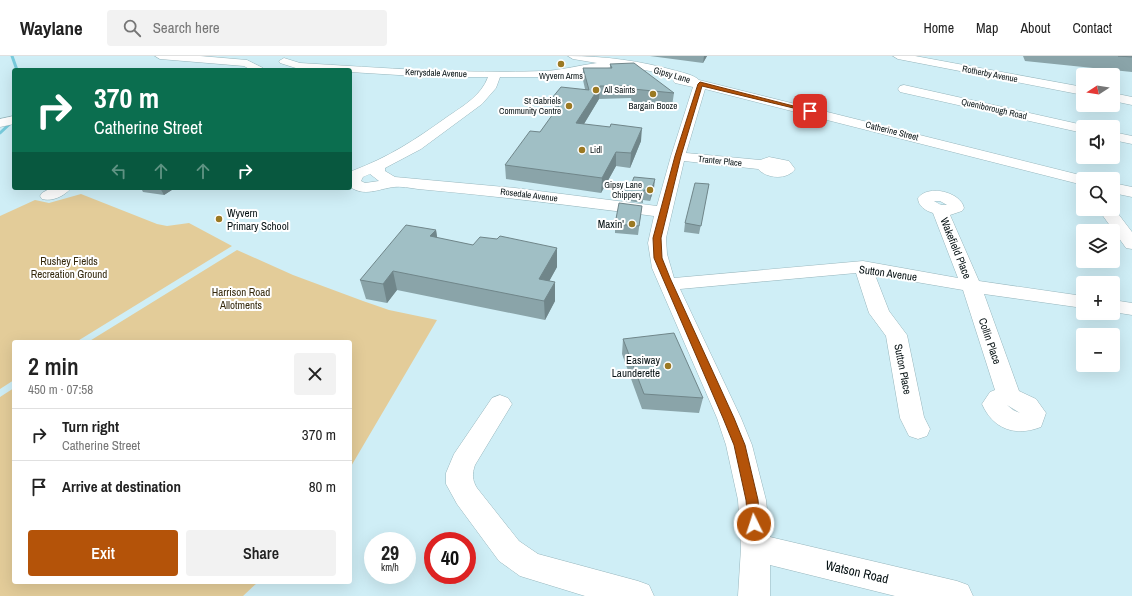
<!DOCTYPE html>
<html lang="en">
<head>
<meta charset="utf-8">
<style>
	body { margin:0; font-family:"Archivo Narrow",sans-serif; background:#f2f2f2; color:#222; height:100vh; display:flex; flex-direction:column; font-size:15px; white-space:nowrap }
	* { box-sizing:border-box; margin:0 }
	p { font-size:13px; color:#767676 }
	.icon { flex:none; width:22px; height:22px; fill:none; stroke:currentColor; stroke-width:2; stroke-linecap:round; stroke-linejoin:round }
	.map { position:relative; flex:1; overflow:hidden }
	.side { position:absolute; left:12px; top:284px; width:340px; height:244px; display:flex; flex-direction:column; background:#fff; border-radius:4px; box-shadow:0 4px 16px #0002 }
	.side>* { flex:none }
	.banner { position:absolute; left:12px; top:12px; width:340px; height:122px; border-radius:4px; box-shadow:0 4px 16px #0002; background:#0b6e4f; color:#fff; overflow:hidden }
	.needle { width:26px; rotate:258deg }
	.tools { position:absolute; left:1076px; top:12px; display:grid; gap:8px }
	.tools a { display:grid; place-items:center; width:44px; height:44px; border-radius:4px; background:#fff; box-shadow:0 4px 16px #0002; font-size:20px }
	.speed { position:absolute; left:364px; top:476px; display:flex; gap:8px; font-size:20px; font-weight:700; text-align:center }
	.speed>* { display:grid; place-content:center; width:52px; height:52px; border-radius:50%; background:#fff; box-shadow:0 4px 16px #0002; line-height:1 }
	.speed small { font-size:10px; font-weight:400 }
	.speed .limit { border:6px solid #d22; background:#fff; color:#111 }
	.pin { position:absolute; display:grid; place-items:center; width:34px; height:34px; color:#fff; margin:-17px; border-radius:8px; box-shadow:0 2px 6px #0006 }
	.me { position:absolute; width:44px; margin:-22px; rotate:356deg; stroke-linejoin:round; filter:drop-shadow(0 0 3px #0008) }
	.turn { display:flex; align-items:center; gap:14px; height:84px; padding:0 16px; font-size:18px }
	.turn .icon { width:52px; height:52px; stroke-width:2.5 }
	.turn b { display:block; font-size:28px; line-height:34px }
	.lanes { display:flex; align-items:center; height:38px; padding:0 16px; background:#0003; justify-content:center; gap:20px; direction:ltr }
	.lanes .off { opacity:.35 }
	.round { display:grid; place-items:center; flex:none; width:42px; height:42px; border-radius:4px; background:#f2f2f2 }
	.overview { display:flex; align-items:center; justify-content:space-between; height:68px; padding:0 16px }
	h1 { font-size:24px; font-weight:600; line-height:30px }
	.action { display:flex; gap:8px; margin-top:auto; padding:8px 16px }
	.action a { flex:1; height:46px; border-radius:4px; background:#b45309; color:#fff; font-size:16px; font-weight:600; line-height:46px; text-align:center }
	.action a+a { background:#f2f2f2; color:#222 }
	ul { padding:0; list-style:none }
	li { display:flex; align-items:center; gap:12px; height:52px; padding:0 16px; border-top:1px solid #e0e0e0 }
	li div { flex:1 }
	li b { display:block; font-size:15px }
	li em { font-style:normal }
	header { display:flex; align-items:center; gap:24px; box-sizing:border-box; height:56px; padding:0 20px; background:#fff; border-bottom:1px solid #e0e0e0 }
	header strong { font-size:19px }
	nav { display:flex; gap:22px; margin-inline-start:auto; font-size:14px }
	.search { width:280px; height:36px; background:#f2f2f2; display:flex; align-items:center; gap:10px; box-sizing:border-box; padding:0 14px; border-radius:4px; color:#767676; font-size:15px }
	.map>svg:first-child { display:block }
	.green { fill:#e3cc99 }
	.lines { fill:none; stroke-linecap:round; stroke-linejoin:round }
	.stream { stroke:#78cbdc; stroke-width:3 }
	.minor-casing { stroke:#97b6bd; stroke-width:1 }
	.minor { fill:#fff; fill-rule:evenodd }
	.wall { fill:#8aa4a9 }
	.shaded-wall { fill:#70868a }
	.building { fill:#a0bfc5; stroke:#70868a }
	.route { fill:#b45309; stroke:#753606 }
	.poi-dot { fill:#9b7923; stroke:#fff; stroke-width:1.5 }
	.labels { text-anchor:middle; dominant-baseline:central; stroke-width:4; stroke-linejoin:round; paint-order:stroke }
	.far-street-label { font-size:9px; fill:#071214; stroke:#fff }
	.far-poi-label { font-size:9px; fill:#071214; stroke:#fff }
	.poi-label { font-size:11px; fill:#071214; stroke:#fff; text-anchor:end }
	.street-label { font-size:11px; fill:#071214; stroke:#fff }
	.park-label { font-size:11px; fill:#35290d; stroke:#fff }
	.near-street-label { font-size:13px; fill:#071214; stroke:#fff }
</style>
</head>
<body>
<header>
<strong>Waylane</strong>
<div class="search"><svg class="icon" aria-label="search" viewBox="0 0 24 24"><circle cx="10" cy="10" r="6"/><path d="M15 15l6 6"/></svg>Search here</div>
<nav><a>Home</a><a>Map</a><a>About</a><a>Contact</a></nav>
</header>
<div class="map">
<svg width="1132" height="540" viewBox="0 0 1132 540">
	<rect width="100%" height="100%" fill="#cfeef6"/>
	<path class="green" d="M81,138L157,168L167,170L189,167L232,190L76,286H14V324L0,333V160L35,144L49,147Z
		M237,194L293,219L363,245L389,254L437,264L350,412V286H88Z
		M14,332V526H258L243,540H0V341Z"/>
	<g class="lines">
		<path class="stream" d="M12,0L17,14
			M0,77L14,64"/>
		<g class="minor-casing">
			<path id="minor" d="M155,0H200L247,4L263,12L265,14H251L244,10L160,3Z
				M568,0C605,0 641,5 677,15C684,17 694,19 699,24L1088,121L1090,123H1083V129L705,33L686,97L760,104L769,101L789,105L795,113C788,124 767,123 758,113L684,105L666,182L667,198L674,222L863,205L958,222L933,157C926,155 918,150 918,142C928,128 961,136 964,152L962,155L950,159L979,225L1083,240V252L984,238L1019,335L1036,343L1046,357L1041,371C1015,381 993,373 982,348L990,336L995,334L963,234L875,219L889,255L907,279L924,361L930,373L927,380L918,383L909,380L900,362L886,280L869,257L856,217L680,233L741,362L752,389L766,444L770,481L957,525L968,529L973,540H895L770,509V540H738L741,492L738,444L726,389L717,362L652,212L648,187L654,160C576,150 497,140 418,133C410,132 401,130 394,131C378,133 365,141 350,131V117L352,115C389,101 415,84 447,61C463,50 481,40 488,21H431L350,16V14L299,13L280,7L279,5L284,2L300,7C382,12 464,18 546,15C563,14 580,9 597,7L573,3ZM622,10L650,15L676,22L673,25L675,27L693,31L671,100L657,150L515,132L395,121L385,115V112L421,93L482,48L496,32L500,21H546L570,19L592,14ZM370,118L379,125L365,127L361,125L363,121ZM934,145H940L947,149H941ZM1007,349L1020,357L1013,354Z
				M893,0H915L1083,31V39L898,3Z
				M904,29L1083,69L1088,71H1083V77L900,36L898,33L900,30Z
				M1113,37L1132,41V49L1113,45Z
				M14,60V68L0,71V63Z
				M1113,76L1132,80V88L1113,84Z
				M1113,127L1132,131V141L1113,137Z
				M51,132H71C65,140 52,146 42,143L40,140L42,137Z
				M1113,151L1132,176V193L1126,192L1098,153H1113Z
				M1113,244L1132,247V259L1113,256Z
				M500,339L508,342L512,348L475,409C472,418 472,424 477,432L519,485L538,498L638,525L649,529L654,540H585L520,520L499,505L457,448L446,428V417L454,398L492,342Z"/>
		</g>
		<use href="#minor" class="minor"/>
	</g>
	<path class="wall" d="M650,0H707L703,7Z
		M1023,0H1132V16L1025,5Z
		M610,8L674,37L672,50L632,46L631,42L599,43L584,68L641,85L630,112L616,110L601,137L506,123L505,109L540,76L555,56L552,55V42L585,33L583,24V12H610Z
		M709,128L699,178L684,176L685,167Z
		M141,132H175L164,139L143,136Z
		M654,132L650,145L643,144V147L621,144L622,135Z
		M642,150L638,179L615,177V168Z
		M436,174L437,182L473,189L557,192V211L549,225L555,245L545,264L397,234L387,247L366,243L360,224Z
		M623,283L703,342L699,357L642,353L622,298Z"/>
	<path class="shaded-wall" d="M704,0H707L703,7Z
		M600,30L599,43L576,81V67Z
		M642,72L641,85L630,112L631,97Z
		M616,96V110L601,137L602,122Z
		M655,123L654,132L650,145L651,135Z
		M160,132H175L164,139Z
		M436,174L439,193L430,180Z
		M557,192V211L540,242L539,223Z
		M393,215L397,234L387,247L383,228Z
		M555,226V245L545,264L544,245Z"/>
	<path class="building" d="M1118,0H1132V1Z
		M634,7L674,37L633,33L632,30H600L576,67L610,71L611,68L642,72L631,97L616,96L602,122L505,109L530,75L540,76L563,44L552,42L561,31L589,34L583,12H612L610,8Z
		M634,121L655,123L651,135L644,134L643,137L622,135L623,128L631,129Z
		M695,127L709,128L701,170L685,167Z
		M619,147L642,150L639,170L615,168Z
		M406,169L436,174L430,180L473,189L480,181L497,183L500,180L557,192L539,223L555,226L544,245L393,215L383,228L360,224Z
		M674,277L703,342L644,338L623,283Z"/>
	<path class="route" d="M700,26L813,55L810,56L702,30L681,100L661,182L662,202L670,222L734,362L745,389L758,444L760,468L758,472L754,473L750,472L748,468L746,444L734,389L723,362L654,202L653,182L675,100L698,28Z"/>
	<g class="poi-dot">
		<circle cx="561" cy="8" r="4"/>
		<circle cx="596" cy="34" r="4"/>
		<circle cx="653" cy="38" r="4"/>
		<circle cx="569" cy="50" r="4"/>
		<circle cx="582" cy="94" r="4"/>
		<circle cx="650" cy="134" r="4"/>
		<circle cx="219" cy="163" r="4"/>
		<circle cx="632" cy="168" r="4"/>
		<circle cx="668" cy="310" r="4"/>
	</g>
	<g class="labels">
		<g class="far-street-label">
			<text transform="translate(436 17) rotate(2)">Kerrysdale Avenue</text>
			<text transform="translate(990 18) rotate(11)">Rotherby Avenue</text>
			<text transform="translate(672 19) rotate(16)">Gipsy Lane</text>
			<text transform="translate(994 53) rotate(13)">Queniborough Road</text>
			<text transform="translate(892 75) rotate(14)">Catherine Street</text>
			<text transform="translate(720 105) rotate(6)">Tranter Place</text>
			<text transform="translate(529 139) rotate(7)">Rosedale Avenue</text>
		</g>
		<g class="far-poi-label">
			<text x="561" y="20">Wyvern Arms</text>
			<text x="604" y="34" text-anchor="start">All Saints</text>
			<text x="561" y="45" text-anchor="end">St Gabriels<tspan x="561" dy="10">Community Centre</tspan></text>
			<text x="653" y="50">Bargain Booze</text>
			<text x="590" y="94" text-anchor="start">Lidl</text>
			<text x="642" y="129" text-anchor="end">Gipsy Lane<tspan x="642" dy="10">Chippery</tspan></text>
		</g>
		<g class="poi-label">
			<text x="227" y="157" text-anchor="start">Wyvern<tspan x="227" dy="13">Primary School</tspan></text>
			<text x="624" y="168">Maxin'</text>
			<text x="660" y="304">Easiway<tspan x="660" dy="13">Launderette</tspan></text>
		</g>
		<g class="street-label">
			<text transform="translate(956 192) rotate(68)">Wakefield Place</text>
			<text transform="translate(888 217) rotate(8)">Sutton Avenue</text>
			<text transform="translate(990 285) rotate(71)">Collin Place</text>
			<text transform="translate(903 313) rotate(79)">Sutton Place</text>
		</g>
		<g class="park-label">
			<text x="69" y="205">Rushey Fields<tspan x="69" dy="13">Recreation Ground</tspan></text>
			<text x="241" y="236">Harrison Road<tspan x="241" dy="13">Allotments</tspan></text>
		</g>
		<g class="near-street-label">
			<text transform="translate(857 516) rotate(13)">Watson Road</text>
		</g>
	</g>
</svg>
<div class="tools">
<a><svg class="needle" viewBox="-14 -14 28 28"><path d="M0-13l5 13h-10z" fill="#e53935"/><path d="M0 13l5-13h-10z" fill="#767676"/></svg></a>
<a><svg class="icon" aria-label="sound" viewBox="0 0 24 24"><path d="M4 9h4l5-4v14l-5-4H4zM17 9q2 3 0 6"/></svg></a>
<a><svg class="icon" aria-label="search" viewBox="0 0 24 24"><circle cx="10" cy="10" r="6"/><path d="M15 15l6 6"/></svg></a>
<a><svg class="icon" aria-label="layers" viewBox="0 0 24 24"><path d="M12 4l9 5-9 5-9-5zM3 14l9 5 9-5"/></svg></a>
<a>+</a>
<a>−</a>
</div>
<div class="speed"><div>29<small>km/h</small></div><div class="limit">40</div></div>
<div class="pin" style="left:810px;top:55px;background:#d93025"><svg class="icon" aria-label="arrive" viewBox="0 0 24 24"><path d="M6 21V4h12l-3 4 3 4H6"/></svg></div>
<svg class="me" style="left:754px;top:468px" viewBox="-20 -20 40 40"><circle r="17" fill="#b45309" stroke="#fff" stroke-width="3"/><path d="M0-11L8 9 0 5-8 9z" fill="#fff"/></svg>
<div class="banner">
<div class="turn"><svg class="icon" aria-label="right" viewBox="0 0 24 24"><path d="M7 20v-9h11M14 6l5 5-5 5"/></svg><div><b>370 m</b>Catherine Street</div></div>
<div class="lanes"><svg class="icon off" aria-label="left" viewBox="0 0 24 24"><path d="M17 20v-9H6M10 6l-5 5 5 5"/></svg><svg class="icon off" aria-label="ahead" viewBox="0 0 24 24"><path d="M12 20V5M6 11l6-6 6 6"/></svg><svg class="icon off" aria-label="ahead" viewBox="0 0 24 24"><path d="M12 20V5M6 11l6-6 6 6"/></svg><svg class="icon" aria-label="right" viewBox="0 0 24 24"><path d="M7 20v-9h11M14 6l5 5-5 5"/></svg></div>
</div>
<section class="side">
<div class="overview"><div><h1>2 min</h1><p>450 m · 07:58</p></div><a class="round"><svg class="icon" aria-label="close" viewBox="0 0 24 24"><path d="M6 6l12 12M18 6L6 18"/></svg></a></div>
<ul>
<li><svg class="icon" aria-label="right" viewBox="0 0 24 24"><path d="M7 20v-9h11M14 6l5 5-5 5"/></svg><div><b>Turn right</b><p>Catherine Street</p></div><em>370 m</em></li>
<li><svg class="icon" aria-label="arrive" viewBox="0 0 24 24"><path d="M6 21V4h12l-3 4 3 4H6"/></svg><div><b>Arrive at destination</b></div><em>80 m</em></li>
</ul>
<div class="action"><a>Exit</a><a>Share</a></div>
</section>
</div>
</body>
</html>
